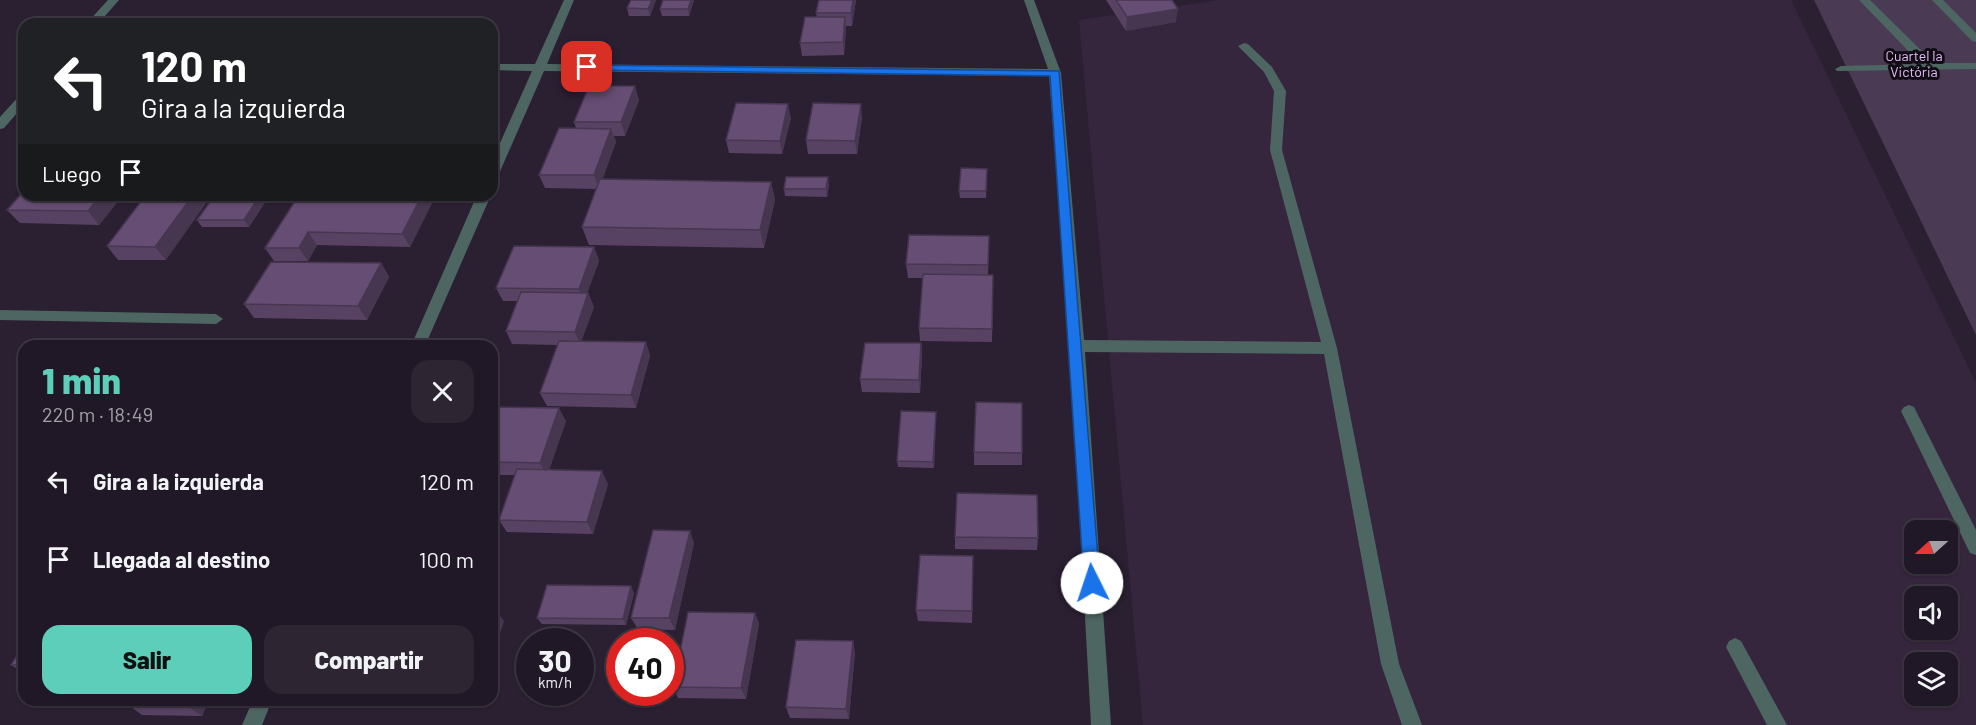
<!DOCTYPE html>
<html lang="es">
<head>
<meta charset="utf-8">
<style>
	body { margin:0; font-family:Barlow,sans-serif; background:#2d2532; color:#f1f3f6; height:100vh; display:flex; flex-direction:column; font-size:22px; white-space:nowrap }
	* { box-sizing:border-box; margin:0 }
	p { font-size:20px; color:#a2a0a7 }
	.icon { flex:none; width:33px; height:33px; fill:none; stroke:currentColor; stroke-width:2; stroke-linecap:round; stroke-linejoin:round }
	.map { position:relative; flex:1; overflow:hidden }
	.drawer { position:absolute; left:18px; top:340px; width:480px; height:366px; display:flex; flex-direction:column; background:#201826; border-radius:18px; box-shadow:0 2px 4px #0004,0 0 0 2px #3d3743 }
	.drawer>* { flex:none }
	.banner { position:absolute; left:18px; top:18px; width:480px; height:183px; border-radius:18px; box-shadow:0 2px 4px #0004,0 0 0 2px #3d3743; background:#202124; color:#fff; overflow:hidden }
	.needle { width:39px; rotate:249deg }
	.fabs { position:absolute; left:1904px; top:520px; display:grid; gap:12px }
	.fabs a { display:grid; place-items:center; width:54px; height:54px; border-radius:12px; background:#201826; box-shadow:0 2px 4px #0004,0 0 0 2px #3d3743; font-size:30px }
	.speed { position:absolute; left:516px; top:628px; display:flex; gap:12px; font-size:30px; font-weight:700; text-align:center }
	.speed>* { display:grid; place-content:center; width:78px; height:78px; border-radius:50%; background:#201826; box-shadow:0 2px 4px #0004,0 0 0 2px #3d3743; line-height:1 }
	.speed small { font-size:15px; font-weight:400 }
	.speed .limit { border:9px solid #d22; background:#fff; color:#111 }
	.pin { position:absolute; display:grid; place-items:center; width:51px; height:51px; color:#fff; margin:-26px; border-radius:12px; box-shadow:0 3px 9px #0006 }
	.me { position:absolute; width:66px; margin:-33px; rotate:356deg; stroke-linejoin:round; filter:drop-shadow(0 0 4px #0008) }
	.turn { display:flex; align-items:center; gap:21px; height:126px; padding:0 24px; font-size:27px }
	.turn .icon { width:78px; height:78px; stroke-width:2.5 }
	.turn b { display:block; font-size:42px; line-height:51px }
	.then { display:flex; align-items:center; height:57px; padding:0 24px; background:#0003; gap:12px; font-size:22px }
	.round { display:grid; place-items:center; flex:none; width:63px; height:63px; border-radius:18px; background:#2d2532 }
	.summary { display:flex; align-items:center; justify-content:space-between; height:102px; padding:0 24px }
	h1 { font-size:36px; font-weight:800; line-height:45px; color:#5cceba }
	.primary-button { display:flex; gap:12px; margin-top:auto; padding:12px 24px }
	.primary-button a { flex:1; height:69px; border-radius:18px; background:#5cceba; color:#111; font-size:24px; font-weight:800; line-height:69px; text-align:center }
	.primary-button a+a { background:#2d2532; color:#f1f3f6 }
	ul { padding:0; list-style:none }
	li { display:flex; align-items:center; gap:18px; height:78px; padding:0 24px }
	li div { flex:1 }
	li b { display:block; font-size:22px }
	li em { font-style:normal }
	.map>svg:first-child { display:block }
	.built { fill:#35253d; fill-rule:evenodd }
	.green { fill:#4a3a53 }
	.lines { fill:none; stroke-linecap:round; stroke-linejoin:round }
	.minor { fill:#4e6661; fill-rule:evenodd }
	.wall { fill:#584263 }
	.shaded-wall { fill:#473650 }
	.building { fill:#664d73; stroke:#473650; stroke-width:1.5 }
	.route { fill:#1a73e8; stroke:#114b97; stroke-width:1.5 }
	.labels { text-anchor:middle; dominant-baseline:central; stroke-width:6; stroke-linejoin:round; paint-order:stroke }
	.far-park-label { font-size:14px; fill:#e6bdfd; stroke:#110c14 }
</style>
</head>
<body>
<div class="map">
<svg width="1976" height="725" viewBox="0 0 1976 725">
	<rect width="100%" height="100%" fill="#2b2032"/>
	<path class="built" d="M1220,0H1791L1976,383V725H1143L1079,20ZM1914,531H1947V564H1914ZM1914,597H1947V630H1914ZM1914,663H1947V696H1914Z"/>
	<path class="green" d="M1814,0H1976V335Z"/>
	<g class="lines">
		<path class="minor" d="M108,0H119L98,24H86Z
			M564,0H574L547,64L1048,69L1024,0H1034L1061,73L1084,340L1321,342L1270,150L1274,91L1264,72L1238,46L1244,43L1248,44L1272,67L1286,91L1282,150L1337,348L1399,664L1422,725H1402L1381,664L1324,354L1085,352L1111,725H1091L1070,346L1049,76L544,71L498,176L492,180V161L532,71L492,70V64H535Z
			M1859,0H1870L1934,63H1976V69L1837,71L1835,69L1841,66L1921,64Z
			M1932,0H1943L1976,33V42L1972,41Z
			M24,94V105L4,128L0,129V117L20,95Z
			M477,195H491L425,346H411Z
			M0,310L216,314L223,319L216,324L0,320Z
			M1909,405L1914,407L1976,530V555L1970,553L1901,411L1904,407Z
			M1735,638L1741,641L1787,725H1767L1726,647L1729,641Z
			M253,700H272L262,725H242Z"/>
	</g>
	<path class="wall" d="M631,0H656L650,16H629L627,8Z
		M694,0L689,16H662L660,9Z
		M856,0L852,26H846L844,55L802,56L800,43L817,17L816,13Z
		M1106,0H1172L1176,22L1126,31Z
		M639,100L625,136H614L616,142L602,180L771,182L775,200L764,248L589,245L582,227L596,189L545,188L539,175L576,128L574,122Z
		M862,117L857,154H808L806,140Z
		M791,118L782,154L729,153L726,140Z
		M987,169L986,198H960L959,191Z
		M829,185L827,197L785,196L784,189Z
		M24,195H123L99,225L20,223L7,210Z
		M146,195L166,260H118L107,246Z
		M299,195L432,203L410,247L317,245L308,261H274L265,248Z
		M266,201L249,227H202L197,220Z
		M989,236L988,275H993L992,342L920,341L919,328L923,278H908L906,264Z
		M594,247L599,261L587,293H588L594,307L581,341L646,342L650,356L636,408L547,406L540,393L558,345L512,344L506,331L517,301H503L496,288Z
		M381,263L389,277L367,320L254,318L244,304Z
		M921,343L922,356L920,393L862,392L860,379Z
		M492,407L566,421L549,470L608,484L593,534L507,532L499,520L515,475H492Z
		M936,419L934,468L898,467L897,461Z
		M974,452L1022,453V465H974Z
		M955,537L1038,538L1037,550L955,549Z
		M694,543L675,630L638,629L631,618Z
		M973,568L972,623L918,621L916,610Z
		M634,593L626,625L542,624L537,618Z
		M755,613L759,624L746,699L678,698L673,687Z
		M24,645V673L11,665Z
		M855,652L849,719L790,718L786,707Z
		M129,700H209L202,716L142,715L127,704Z"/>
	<path class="shaded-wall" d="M652,0H656L650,16L648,9Z
		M691,0H694L689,16L688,9Z
		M853,0H856L852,26L851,13Z
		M1178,9L1176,22L1126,31L1127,17Z
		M845,17L846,31L844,55L843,42Z
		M635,86L639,100L625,136L621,122Z
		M788,104L791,118L782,154L780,141Z
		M861,104L862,117L857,154L855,141Z
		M611,129L616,142L599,189L594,175Z
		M828,177L829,185L827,197L826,189Z
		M771,182L775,200L764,248L760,230Z
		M101,195H123L99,225L88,211Z
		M193,195H212L166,260L155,247Z
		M260,195H262L266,201L249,227L244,220Z
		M422,195H428L432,203L410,247L402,234Z
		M308,232L317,245L308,261L299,248Z
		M594,247L599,261L584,302L579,289Z
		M381,263L389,277L367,320L358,306Z
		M588,293L594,307L580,345L575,332Z
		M646,342L650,356L636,408L631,395Z
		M921,343L922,356L920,393L919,380Z
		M559,408L566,421L547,476L540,463Z
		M936,412V419L934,468L933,462Z
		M602,471L608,484L593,534L587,522Z
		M690,531L694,543L675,630L669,618Z
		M631,586L634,593L626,625L623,619Z
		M496,610L504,621L492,659V622Z
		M755,613L759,624L746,699L741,688Z
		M853,641L855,652L849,719L846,709Z
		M190,700H209L202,716L187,706Z"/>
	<path class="building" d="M631,0H652L648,9L627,8Z
		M663,0H691L688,9H660Z
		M819,0H853L851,13H816Z
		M1116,0H1172L1178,9L1127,17Z
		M805,17H845L843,42L800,43Z
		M589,86H635L621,122H574Z
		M736,103L788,104L780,141L726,140Z
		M813,103L861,104L855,141L806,140Z
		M559,128L611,129L594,175H539Z
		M961,168L987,169L986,191H959Z
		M786,177H828L826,189H784Z
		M600,179L771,182L760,230L582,227Z
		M24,191V195H101L88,211L7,210Z
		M146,195H193L155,247L107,246Z
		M215,195H260L244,220H197Z
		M299,195H422L402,234L308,232L299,248H265Z
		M909,235L989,236L988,265L906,264Z
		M514,246L594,247L579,289L496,288Z
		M271,262L381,263L358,306L244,304Z
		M923,274L993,275L992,329L919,328Z
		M521,292L588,293L575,332L506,331Z
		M559,341L646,342L631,395L540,393Z
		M865,343H921L919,380L860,379Z
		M976,402L1022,403V453L974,452Z
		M492,407L559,408L540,463L492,462Z
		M901,411L936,412L933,462L897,461Z
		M517,469L602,471L587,522L499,520Z
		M957,493L1037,495L1038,538L955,537Z
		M653,530L690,531L669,618H631Z
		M920,555L973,556L972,611L916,610Z
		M547,585L631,586L623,619L537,618Z
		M492,610H496L492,622Z
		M688,612L755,613L741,688L673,687Z
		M796,640L853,641L846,709L786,707Z
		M24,645V665H11Z
		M129,700H190L187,706L127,704Z"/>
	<path class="route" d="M583,65L1059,71L1100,583L1098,588H1086L1084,583L1050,76L587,70L583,69Z"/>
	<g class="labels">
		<g class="far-park-label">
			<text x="1914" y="55">Cuartel la<tspan x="1914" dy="16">Victória</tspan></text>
		</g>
	</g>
</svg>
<div class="fabs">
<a><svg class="needle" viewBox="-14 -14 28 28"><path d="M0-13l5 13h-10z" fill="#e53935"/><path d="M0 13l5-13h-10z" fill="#a2a0a7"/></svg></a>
<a><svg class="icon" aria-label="sound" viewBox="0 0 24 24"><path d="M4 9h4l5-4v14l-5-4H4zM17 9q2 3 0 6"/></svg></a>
<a><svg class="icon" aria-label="layers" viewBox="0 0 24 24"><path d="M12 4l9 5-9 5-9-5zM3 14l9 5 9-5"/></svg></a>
</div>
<div class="speed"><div>30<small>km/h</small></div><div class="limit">40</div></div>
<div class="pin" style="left:587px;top:67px;background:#d93025"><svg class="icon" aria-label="arrive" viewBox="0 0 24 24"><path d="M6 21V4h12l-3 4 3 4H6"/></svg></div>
<svg class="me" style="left:1092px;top:583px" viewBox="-20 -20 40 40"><circle r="19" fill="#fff"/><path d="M0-13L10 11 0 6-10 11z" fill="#1a73e8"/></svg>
<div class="banner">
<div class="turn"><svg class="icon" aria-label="left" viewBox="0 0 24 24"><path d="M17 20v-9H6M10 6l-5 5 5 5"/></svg><div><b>120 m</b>Gira a la izquierda</div></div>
<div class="then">Luego<svg class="icon" aria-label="arrive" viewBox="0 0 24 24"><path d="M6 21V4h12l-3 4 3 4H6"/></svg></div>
</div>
<section class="drawer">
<div class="summary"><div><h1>1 min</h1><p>220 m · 18:49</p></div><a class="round"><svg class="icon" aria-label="close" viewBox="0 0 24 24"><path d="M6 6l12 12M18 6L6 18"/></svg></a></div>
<ul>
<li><svg class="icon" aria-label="left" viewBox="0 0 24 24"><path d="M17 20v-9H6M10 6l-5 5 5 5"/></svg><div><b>Gira a la izquierda</b></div><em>120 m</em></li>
<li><svg class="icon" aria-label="arrive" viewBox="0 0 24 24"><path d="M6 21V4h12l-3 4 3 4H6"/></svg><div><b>Llegada al destino</b></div><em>100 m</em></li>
</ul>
<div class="primary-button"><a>Salir</a><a>Compartir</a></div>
</section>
</div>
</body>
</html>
